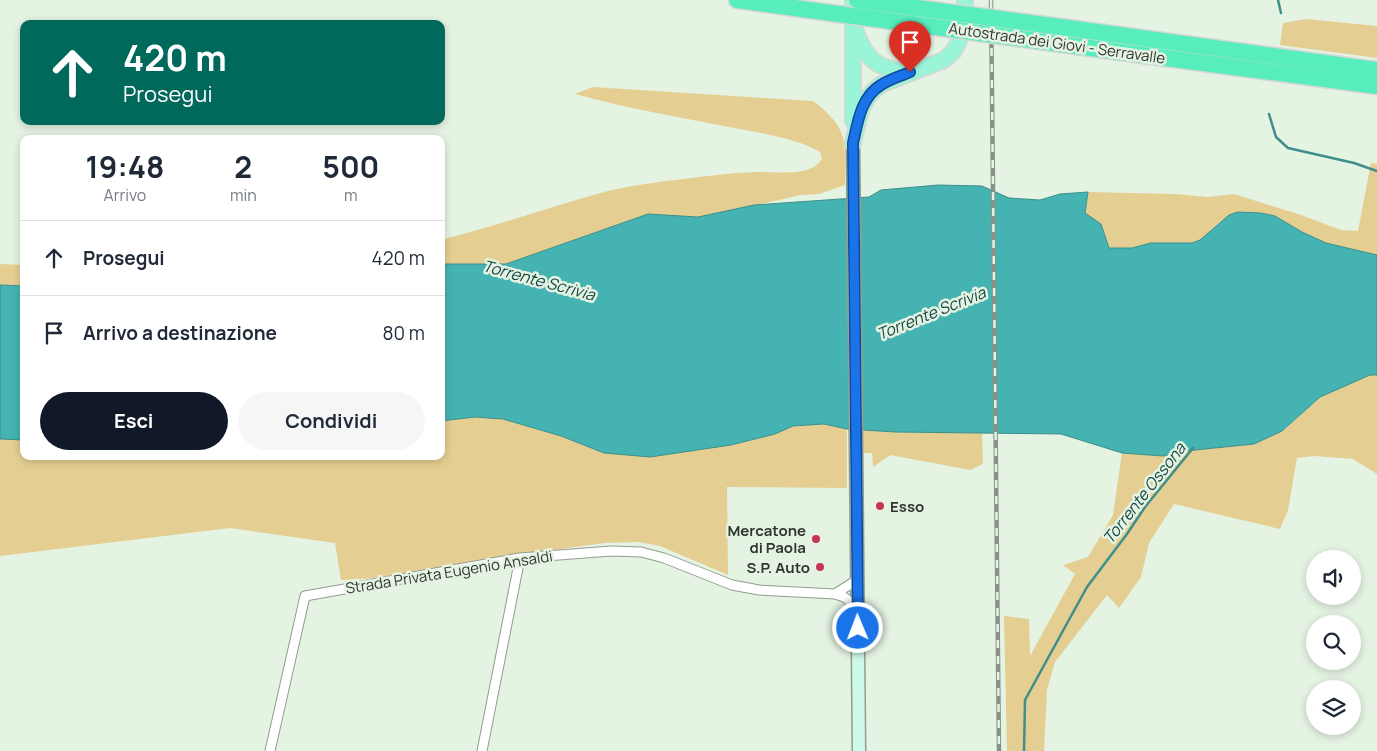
<!DOCTYPE html>
<html lang="it">
<head>
<meta charset="utf-8">
<style>
	body { margin:0; font-family:Manrope,sans-serif; background:#f6f6f7; color:#1f2937; height:100vh; display:flex; flex-direction:column; font-size:19px; white-space:nowrap }
	* { box-sizing:border-box; margin:0 }
	p { font-size:16px; color:#747a83 }
	.icon { flex:none; width:28px; height:28px; fill:none; stroke:currentColor; stroke-width:2; stroke-linecap:round; stroke-linejoin:round }
	.map { position:relative; flex:1; overflow:hidden }
	.side { position:absolute; left:20px; top:135px; width:425px; height:325px; display:flex; flex-direction:column; background:#fff; border-radius:10px; box-shadow:0 2px 8px #0003 }
	.side>* { flex:none }
	.top-card { position:absolute; left:20px; top:20px; width:425px; height:105px; border-radius:10px; box-shadow:0 2px 8px #0003; background:#00695c; color:#fff; overflow:hidden }
	.controls { position:absolute; left:1306px; top:550px; display:grid; gap:10px }
	.controls a { display:grid; place-items:center; width:55px; height:55px; border-radius:50%; background:#fff; box-shadow:0 2px 8px #0003; font-size:25px }
	.pin { position:absolute; display:grid; place-items:center; width:42px; height:42px; color:#fff; margin:-51px -21px; border-radius:50% 50% 50% 0; rotate:-45deg; box-shadow:0 0 5px #0007 }
	.pin .icon { rotate:45deg }
	.me { position:absolute; width:55px; margin:-28px; rotate:359deg; stroke-linejoin:round; filter:drop-shadow(0 0 4px #0008) }
	.turn { display:flex; align-items:center; gap:18px; height:105px; padding:0 20px; font-size:22px }
	.turn .icon { width:65px; height:65px; stroke-width:2.5 }
	.turn b { display:block; font-size:35px; line-height:42px }
	.eta { display:flex; justify-content:space-evenly; align-items:center; height:85px; text-align:center }
	.eta b { font-size:30px; font-weight:700; line-height:35px }
	.action { display:flex; gap:10px; margin-top:auto; padding:10px 20px }
	.action a { flex:1; height:58px; border-radius:30px; background:#111827; color:#fff; font-size:20px; font-weight:700; line-height:58px; text-align:center }
	.action a+a { background:#f6f6f7; color:#1f2937 }
	ul { padding:0; list-style:none }
	li { display:flex; align-items:center; gap:15px; height:75px; padding:0 20px; border-top:1px solid #e0e1e3 }
	li div { flex:1 }
	li b { display:block; font-size:19px }
	li em { font-style:normal }
	.map>svg:first-child { display:block }
	.green { fill:#e4ce92 }
	.water { fill:#44b3b2; stroke:#3e8e8b }
	.lines { fill:none; stroke-linecap:round; stroke-linejoin:round }
	.stream { stroke:#3e8e8b; stroke-width:2.5 }
	.street-casing { stroke:#919e8f; stroke-width:11 }
	.secondary-casing { stroke:#919e8f; stroke-width:15 }
	.primary-casing { stroke:#d6d7d6; stroke-width:18 }
	.highway-casing { stroke:#d6d7d6; stroke-width:19 }
	.street { stroke:#fff; stroke-width:9 }
	.secondary { stroke:#cdfaeb; stroke-width:12 }
	.primary { stroke:#9af4d7; stroke-width:15 }
	.highway { stroke:#57edbd; stroke-width:16 }
	.rail-casing { stroke:#889287; stroke-width:4.5 }
	.rail { stroke:#e5f3e3; stroke-width:2.5; stroke-dasharray:8; stroke-linecap:butt }
	.highway-bridge-casing { stroke:#d6d7d6; stroke-width:19; stroke-linecap:butt }
	.highway-bridge { stroke:#57edbd; stroke-width:16 }
	.route-casing { stroke:#114b97; stroke-width:12 }
	.route { stroke:#1a73e8; stroke-width:9 }
	.poi-dot { fill:#c63654; stroke:#e5f3e3; stroke-width:2 }
	.labels { text-anchor:middle; dominant-baseline:central; stroke-width:5; stroke-linejoin:round; paint-order:stroke }
	.street-label { font-size:15px; fill:#313630; stroke:#e5f3e3 }
	.poi-label { font-size:15px; font-weight:bold; fill:#313630; stroke:#e5f3e3; text-anchor:end }
	.water-label { font-size:16px; font-style:italic; fill:#154646; stroke:#e5f3e3 }
</style>
</head>
<body>
<div class="map">
<svg width="1377" height="751" viewBox="0 0 1377 751">
	<rect width="100%" height="100%" fill="#e5f3e3"/>
	<path class="green" d="M1306,19L1377,26V58L1280,45L1283,23Z
		M593,87L813,101C850,129 845,142 845,185L819,194L801,195L698,218L648,214L506,264H441V240C497,226 552,206 608,191C633,185 658,182 683,179C707,176 731,173 755,172C774,171 811,178 822,159L820,152C798,138 755,132 729,127C677,117 626,108 575,94Z
		M1371,163L1377,164V255L1326,243L1302,232L1275,216L1261,213L1238,212L1221,221L1200,240L1192,243H1151L1132,248H1109L1101,224L1085,214L1088,192L1175,194L1207,197L1234,194L1301,215L1341,230L1358,231Z
		M0,264L24,265V286L0,285Z
		M1370,375H1377V474L1353,459L1314,456L1297,458L1288,510L1280,529L1174,504L1149,543L1141,577L1119,608L1107,595L1055,662L1047,690L1044,751H1007L1004,616L1029,619L1030,656L1075,574L1063,565L1088,557L1113,515L1122,453L1163,456L1283,431L1320,397Z
		M475,417L503,419L561,436L604,453L650,457L731,445L775,434L793,426L824,424L847,429V488L727,487L728,575L660,546L638,542L605,543L560,549L375,578L341,580L335,543L230,528L0,556V439L24,440V456H441V421Z
		M862,430L919,433L982,432L983,464L970,470L890,455L873,467L872,453H862Z"/>
	<path class="water" d="M938,185L982,186L1009,198L1040,200L1060,194L1088,192L1085,213L1101,224L1109,248H1132L1151,243H1192L1200,240L1229,215L1238,212L1261,213L1275,216L1302,232L1326,243L1377,255V375H1370L1320,397L1282,431L1254,444L1185,451L1163,456L1122,453L1061,434L895,432L847,429L824,424L793,426L775,434L731,445L650,457L604,453L561,436L503,419L475,417L441,421V264H506L648,214L698,217L754,205L869,197L881,190Z
		M0,285L24,286V440L0,439Z"/>
	<g class="lines">
		<path class="stream" d="M1278,0L1281,13
			M1269,114L1276,137L1288,148L1354,163L1377,171
			M1024,751L1025,700L1087,587L1127,534L1145,507L1193,448"/>
		<g class="street-casing">
			<path id="street" d="M835,594L857,580
				M270,751L305,596L520,558L611,551L641,552L664,558L732,585L759,590L835,594L844,597L857,607
				M482,751L520,558"/>
		</g>
		<g class="secondary-casing">
			<path id="secondary" d="M853,143L859,751"/>
		</g>
		<g class="primary-casing">
			<path id="primary" d="M853,0V121
				M856,32C867,61 878,69 908,72
				M853,143C859,118 860,99 882,84L944,60L954,51L960,39L964,20L965,0"/>
		</g>
		<g class="highway-casing">
			<path id="highway" d="M737,0L809,10
				M1068,28L1377,70
				M1068,45L1377,86"/>
		</g>
		<use href="#street" class="street"/>
		<use href="#secondary" class="secondary"/>
		<use href="#primary" class="primary"/>
		<use href="#highway" class="highway"/>
		<g class="rail-casing">
			<path id="rail" d="M991,0L999,751"/>
		</g>
		<use href="#rail" class="rail"/>
		<g class="highway-bridge-casing">
			<path id="highway-bridge" d="M857,0L1068,28
				M809,10L1068,45"/>
		</g>
		<use href="#highway-bridge" class="highway-bridge"/>
	</g>
	<g class="lines">
		<g class="route-casing">
			<path id="route" d="M858,628L853,143C858,121 861,97 881,85C890,79 901,76 910,72"/>
		</g>
		<use href="#route" class="route"/>
	</g>
	<g class="poi-dot">
		<circle cx="880" cy="506" r="5"/>
		<circle cx="816" cy="539" r="5"/>
		<circle cx="820" cy="567" r="5"/>
	</g>
	<g class="labels">
		<g class="street-label">
			<text transform="translate(1057 43) rotate(8)">Autostrada dei Giovi - Serravalle</text>
			<text transform="translate(449 572) rotate(-9)">Strada Privata Eugenio Ansaldi</text>
		</g>
		<g class="poi-label">
			<text x="890" y="506" text-anchor="start">Esso</text>
			<text x="806" y="530">Mercatone<tspan x="806" dy="17">di Paola</tspan></text>
			<text x="810" y="567">S.P. Auto</text>
		</g>
		<g class="water-label">
			<text transform="translate(539 280) rotate(15)">Torrente Scrivia</text>
			<text transform="translate(931 313) rotate(-22)">Torrente Scrivia</text>
			<text transform="translate(1144 493) rotate(-52)">Torrente Ossona</text>
		</g>
	</g>
</svg>
<div class="controls">
<a><svg class="icon" aria-label="sound" viewBox="0 0 24 24"><path d="M4 9h4l5-4v14l-5-4H4zM17 9q2 3 0 6"/></svg></a>
<a><svg class="icon" aria-label="search" viewBox="0 0 24 24"><circle cx="10" cy="10" r="6"/><path d="M15 15l6 6"/></svg></a>
<a><svg class="icon" aria-label="layers" viewBox="0 0 24 24"><path d="M12 4l9 5-9 5-9-5zM3 14l9 5 9-5"/></svg></a>
</div>
<div class="pin" style="left:910px;top:72px;background:#d93025"><svg class="icon" aria-label="arrive" viewBox="0 0 24 24"><path d="M6 21V4h12l-3 4 3 4H6"/></svg></div>
<svg class="me" style="left:858px;top:628px" viewBox="-20 -20 40 40"><circle r="17" fill="#1a73e8" stroke="#fff" stroke-width="3"/><path d="M0-11L8 9 0 5-8 9z" fill="#fff"/></svg>
<div class="top-card">
<div class="turn"><svg class="icon" aria-label="ahead" viewBox="0 0 24 24"><path d="M12 20V5M6 11l6-6 6 6"/></svg><div><b>420 m</b>Prosegui</div></div>
</div>
<section class="side">
<div class="eta">
<div><b>19:48</b><p>Arrivo</p></div>
<div><b>2</b><p>min</p></div>
<div><b>500</b><p>m</p></div>
</div>
<ul>
<li><svg class="icon" aria-label="ahead" viewBox="0 0 24 24"><path d="M12 20V5M6 11l6-6 6 6"/></svg><div><b>Prosegui</b></div><em>420 m</em></li>
<li><svg class="icon" aria-label="arrive" viewBox="0 0 24 24"><path d="M6 21V4h12l-3 4 3 4H6"/></svg><div><b>Arrivo a destinazione</b></div><em>80 m</em></li>
</ul>
<div class="action"><a>Esci</a><a>Condividi</a></div>
</section>
</div>
</body>
</html>
